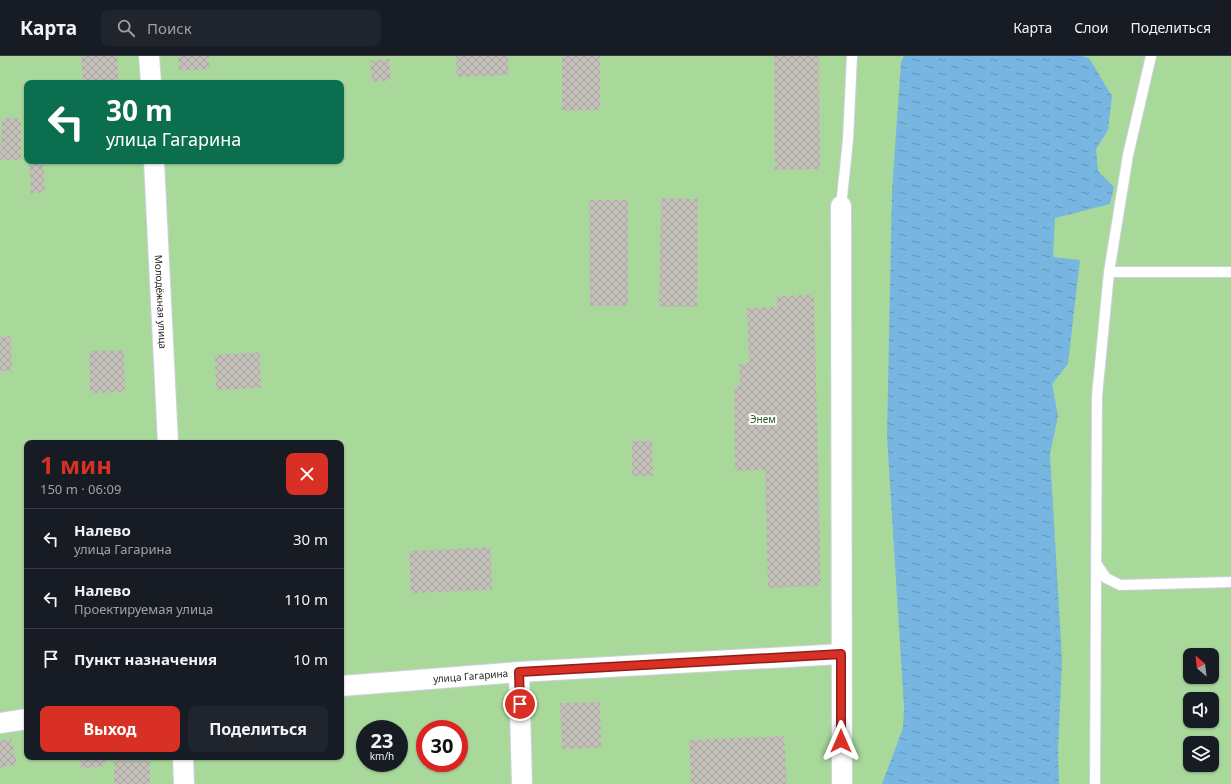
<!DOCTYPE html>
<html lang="ru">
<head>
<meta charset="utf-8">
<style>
	body { margin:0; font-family:"Noto Sans",sans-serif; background:#20242c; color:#f1f3f6; height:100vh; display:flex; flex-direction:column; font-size:15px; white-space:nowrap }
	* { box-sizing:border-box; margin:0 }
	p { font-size:13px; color:#9ea1a6 }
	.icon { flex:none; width:22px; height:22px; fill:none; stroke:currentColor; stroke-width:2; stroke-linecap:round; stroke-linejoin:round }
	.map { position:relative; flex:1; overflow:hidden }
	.sheet { position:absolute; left:24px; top:384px; width:320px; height:320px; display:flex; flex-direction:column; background:#171b24; border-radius:8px; box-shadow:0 1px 3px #0004 }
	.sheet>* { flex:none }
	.top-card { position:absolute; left:24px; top:24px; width:320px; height:84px; border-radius:8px; box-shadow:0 1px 3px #0004; background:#0b6e4f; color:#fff; overflow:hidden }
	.needle { width:26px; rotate:332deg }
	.controls { position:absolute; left:1183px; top:592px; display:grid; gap:8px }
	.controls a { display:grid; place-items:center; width:36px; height:36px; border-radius:8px; background:#171b24; box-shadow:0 1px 3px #0004; font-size:20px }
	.speed { position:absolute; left:356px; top:664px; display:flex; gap:8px; font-size:20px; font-weight:700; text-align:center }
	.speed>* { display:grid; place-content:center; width:52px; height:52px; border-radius:50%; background:#171b24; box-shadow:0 1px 3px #0004; line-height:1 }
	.speed small { font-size:10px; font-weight:400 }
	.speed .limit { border:6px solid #d22; background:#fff; color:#111 }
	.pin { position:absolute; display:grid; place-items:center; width:34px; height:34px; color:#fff; margin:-17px; border:2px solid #fff; border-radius:50%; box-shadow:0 1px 4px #0007 }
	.me { position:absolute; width:44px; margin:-22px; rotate:0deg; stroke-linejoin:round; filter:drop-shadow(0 0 3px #0008) }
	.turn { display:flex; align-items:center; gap:14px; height:84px; padding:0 16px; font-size:18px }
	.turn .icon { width:52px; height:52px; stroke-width:2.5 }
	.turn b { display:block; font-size:28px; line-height:34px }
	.round { display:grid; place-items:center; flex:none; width:42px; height:42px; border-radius:8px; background:#20242c }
	.overview { display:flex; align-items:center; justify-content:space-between; height:68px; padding:0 16px }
	h1 { font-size:24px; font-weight:700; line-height:30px; color:#d93025 }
	.cta { display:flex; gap:8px; margin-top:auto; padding:8px 16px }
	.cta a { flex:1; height:46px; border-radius:8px; background:#d93025; color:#fff; font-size:16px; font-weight:700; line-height:46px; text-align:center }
	.cta a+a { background:#20242c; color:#f1f3f6 }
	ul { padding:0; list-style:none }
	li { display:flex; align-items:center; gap:12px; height:60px; padding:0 16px; border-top:1px solid #363941 }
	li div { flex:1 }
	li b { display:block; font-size:15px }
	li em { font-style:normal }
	header { display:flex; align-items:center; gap:24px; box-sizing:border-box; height:56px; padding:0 20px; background:#171b24; border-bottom:1px solid #363941 }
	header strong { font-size:19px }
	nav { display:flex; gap:22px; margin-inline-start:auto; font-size:14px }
	.search { width:280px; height:36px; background:#20242c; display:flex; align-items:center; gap:10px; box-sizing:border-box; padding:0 14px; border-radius:8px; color:#9ea1a6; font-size:15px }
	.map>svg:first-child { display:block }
	.garden { fill:#a8d99b; fill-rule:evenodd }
	.water { fill:url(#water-ripples) }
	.building { fill:url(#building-cross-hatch) }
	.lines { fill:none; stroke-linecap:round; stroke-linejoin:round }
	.lane-casing { stroke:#cfd0de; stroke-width:12 }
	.street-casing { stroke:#cfd0de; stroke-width:22 }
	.lane { stroke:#fff; stroke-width:10 }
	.street { stroke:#fff; stroke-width:20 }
	.route-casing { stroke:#8d1f18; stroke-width:10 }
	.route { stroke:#d93025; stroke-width:7 }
	.labels { text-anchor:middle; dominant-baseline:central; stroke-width:4; stroke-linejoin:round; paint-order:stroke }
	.street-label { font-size:10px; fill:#272727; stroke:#fff }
	.park-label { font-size:10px; fill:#255a20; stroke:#fff }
</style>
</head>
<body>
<header>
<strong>Карта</strong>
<div class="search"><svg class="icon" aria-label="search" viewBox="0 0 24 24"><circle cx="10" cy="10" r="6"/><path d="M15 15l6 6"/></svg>Поиск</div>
<nav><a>Карта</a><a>Слои</a><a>Поделиться</a></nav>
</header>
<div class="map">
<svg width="1231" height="728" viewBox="0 0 1231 728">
	<defs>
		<pattern id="water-ripples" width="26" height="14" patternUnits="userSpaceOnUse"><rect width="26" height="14" fill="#77b6e0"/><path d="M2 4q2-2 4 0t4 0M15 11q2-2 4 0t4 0" fill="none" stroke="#6294b6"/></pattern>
		<pattern id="building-cross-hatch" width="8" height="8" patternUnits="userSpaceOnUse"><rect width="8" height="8" fill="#c3c0b9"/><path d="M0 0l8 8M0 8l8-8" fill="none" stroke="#a8a59f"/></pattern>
	</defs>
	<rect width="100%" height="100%" fill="#e8e4da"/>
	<path class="garden" d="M0,0H1231V728H0ZM27,27H341V105H27ZM27,387H341V701H27ZM1190,599H1212V621H1190ZM1190,643H1212V665H1190ZM365,673H399V707H365ZM425,673H459V707H425ZM1190,687H1212V709H1190Z"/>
	<path class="water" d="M904,0H1082L1089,2L1112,40L1108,74L1096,93L1098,115L1114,131L1110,148L1055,162L1053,201L1080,204L1068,308L1052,328L1058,360L1050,398L1062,604L1058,695L1059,728H882L903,672L904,651L887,381L892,135L901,6Z"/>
	<path class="building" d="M81,0H117L119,27H83Z
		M178,0H209V13L179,15Z
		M456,0H508L509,19L457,21Z
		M562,0H600V54L562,55Z
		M774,0H819L820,113L775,114Z
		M389,3L391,24L372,26L370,5Z
		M2,62H21V104H0Z
		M29,105H43L45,136L31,137Z
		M661,142L698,143L697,251H659Z
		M589,144H628V250H590Z
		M814,239L821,530L768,532L765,414L735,415L734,331L740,330L739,308L749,307L747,252L777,251V240Z
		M11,280L12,315H0V281Z
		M124,294L125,336L90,337L89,295Z
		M260,296L261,332L216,334L215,299Z
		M632,385H652L653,420H632Z
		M491,491L492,534L411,537L409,495Z
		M600,646L601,692L562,693L560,647Z
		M784,680L787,728H691L689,684Z
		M11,682L17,708L0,712V685Z
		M80,701H105L106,710L81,713Z
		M114,705H150V728H114Z"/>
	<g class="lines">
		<g class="lane-casing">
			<path id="lane" d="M841,150L848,84L852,0
				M1109,216H1231
				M1096,507L1106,522L1120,529L1231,526
				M1095,728L1097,340L1109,216L1128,99L1151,0"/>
		</g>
		<g class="street-casing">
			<g id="street">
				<path d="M149,0L151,27"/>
				<path id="s1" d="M154,105L168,387"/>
				<path d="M841,150L842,728"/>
				<path d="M519,616L522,728"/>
				<path id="s2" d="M341,630L519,616L841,598"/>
				<path d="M0,667L27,663"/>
				<path d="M183,701L184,728"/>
			</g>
		</g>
		<use href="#lane" class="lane"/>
		<use href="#street" class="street"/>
	</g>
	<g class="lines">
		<g class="route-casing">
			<path id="route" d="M520,648L519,616L841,598V685"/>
		</g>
		<use href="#route" class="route"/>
	</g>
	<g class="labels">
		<g class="street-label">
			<text stroke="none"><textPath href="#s1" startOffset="141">Молодёжная улица</textPath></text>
			<text stroke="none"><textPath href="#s2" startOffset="130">улица Гагарина</textPath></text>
		</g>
		<g class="park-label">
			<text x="763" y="363">Энем</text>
		</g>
	</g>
</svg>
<div class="controls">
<a><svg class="needle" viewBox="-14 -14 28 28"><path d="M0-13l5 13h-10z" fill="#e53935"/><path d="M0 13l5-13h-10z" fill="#9ea1a6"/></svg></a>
<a><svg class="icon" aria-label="sound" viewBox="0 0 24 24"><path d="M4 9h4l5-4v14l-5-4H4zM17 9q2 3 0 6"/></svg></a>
<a><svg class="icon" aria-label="layers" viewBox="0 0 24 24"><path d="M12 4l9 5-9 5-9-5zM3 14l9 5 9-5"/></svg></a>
</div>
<div class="speed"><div>23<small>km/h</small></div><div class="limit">30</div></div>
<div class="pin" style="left:520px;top:648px;background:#d93025"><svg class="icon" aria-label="arrive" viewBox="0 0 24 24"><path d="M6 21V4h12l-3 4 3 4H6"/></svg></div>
<svg class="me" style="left:841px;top:685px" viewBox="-20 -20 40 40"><path d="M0-17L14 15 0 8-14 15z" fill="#d93025" stroke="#fff" stroke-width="4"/></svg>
<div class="top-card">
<div class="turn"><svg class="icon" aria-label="left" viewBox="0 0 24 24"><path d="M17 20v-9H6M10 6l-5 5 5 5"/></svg><div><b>30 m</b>улица Гагарина</div></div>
</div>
<section class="sheet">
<div class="overview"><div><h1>1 мин</h1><p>150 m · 06:09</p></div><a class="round" style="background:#d93025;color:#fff"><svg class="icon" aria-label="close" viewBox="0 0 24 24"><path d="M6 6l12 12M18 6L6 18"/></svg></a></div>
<ul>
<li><svg class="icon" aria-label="left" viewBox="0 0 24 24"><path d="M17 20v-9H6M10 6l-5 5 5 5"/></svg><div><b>Налево</b><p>улица Гагарина</p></div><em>30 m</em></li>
<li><svg class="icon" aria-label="left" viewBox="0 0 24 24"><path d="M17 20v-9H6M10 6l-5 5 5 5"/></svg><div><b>Налево</b><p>Проектируемая улица</p></div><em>110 m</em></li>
<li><svg class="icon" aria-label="arrive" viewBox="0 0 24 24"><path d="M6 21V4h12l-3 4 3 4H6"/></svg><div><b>Пункт назначения</b></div><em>10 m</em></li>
</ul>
<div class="cta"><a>Выход</a><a>Поделиться</a></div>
</section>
</div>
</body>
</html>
